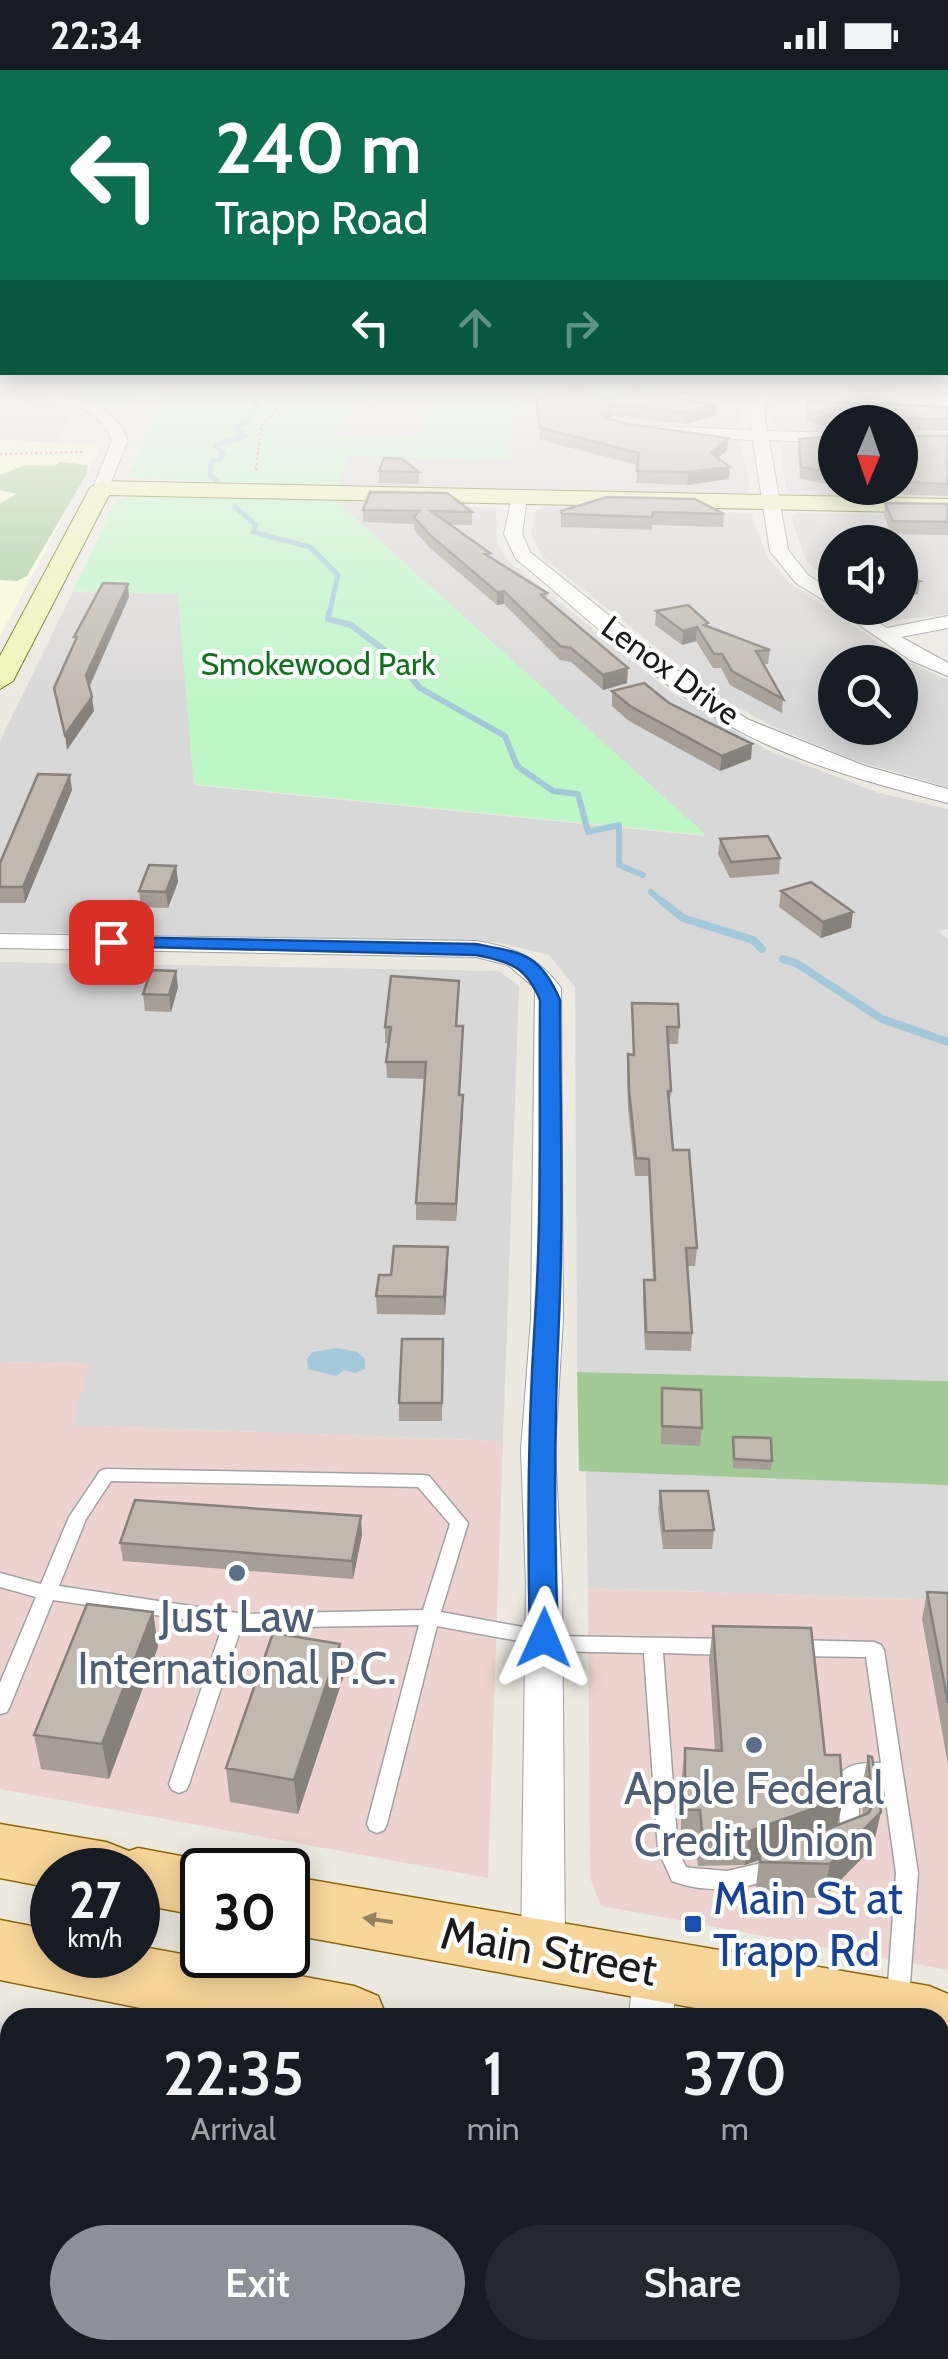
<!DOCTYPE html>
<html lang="en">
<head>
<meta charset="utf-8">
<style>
	body { margin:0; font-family:Cabin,sans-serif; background:#242831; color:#f1f3f6; height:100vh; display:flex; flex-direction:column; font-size:38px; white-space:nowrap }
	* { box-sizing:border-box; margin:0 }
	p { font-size:32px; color:#9ea1a6 }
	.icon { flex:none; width:55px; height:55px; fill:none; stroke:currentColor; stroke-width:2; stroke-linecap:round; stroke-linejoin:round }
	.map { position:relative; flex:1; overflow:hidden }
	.panel { position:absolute; left:0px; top:1938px; width:950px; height:352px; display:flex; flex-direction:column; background:#171b24; border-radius:30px 30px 0 0; box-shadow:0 5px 25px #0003 }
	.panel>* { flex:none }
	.guide { position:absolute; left:0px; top:0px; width:950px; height:305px; box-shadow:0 5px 25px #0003; background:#0b6e4f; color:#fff; overflow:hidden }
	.needle { width:65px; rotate:182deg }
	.fabs { position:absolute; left:818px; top:335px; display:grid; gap:20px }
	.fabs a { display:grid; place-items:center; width:100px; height:100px; border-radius:50%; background:#171b24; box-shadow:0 5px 25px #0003; font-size:50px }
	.speed { position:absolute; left:30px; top:1778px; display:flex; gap:20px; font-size:50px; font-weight:700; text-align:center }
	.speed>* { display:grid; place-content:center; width:130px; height:130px; border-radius:50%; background:#171b24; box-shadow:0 5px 25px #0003; line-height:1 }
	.speed small { font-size:25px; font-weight:400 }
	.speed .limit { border:5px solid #111; border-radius:15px; background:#fff; color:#111 }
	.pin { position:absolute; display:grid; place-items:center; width:85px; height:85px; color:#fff; margin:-42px; border-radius:20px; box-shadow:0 5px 15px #0006 }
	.me { position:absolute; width:110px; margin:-55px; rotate:1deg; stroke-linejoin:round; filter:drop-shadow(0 0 8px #0008) }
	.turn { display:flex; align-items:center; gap:35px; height:210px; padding:0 50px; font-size:45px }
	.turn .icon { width:130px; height:130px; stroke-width:2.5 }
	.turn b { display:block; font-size:70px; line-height:85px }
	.lanes { display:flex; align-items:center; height:95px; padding:0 50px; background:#0003; justify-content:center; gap:50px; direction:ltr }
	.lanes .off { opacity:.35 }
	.eta { display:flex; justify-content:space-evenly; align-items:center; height:170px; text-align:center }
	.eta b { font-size:60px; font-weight:600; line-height:70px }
	.primary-button { display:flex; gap:20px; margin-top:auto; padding:20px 50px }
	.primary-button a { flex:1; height:115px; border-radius:60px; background:#8c9099; color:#fff; font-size:40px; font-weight:600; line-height:115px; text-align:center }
	.primary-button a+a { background:#242831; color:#f1f3f6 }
	.status { display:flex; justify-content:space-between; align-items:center; height:70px; padding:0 50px; background:#171b24; direction:ltr }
	.status svg { height:28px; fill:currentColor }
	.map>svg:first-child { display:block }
	.residential { fill:#d9d8d8; fill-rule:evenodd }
	.commercial { fill:#edd3d0 }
	.education { fill:#fbfed8 }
	.forest { fill:#a2ca97 }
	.park { fill:#bdf7c6 }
	.parking { fill:#dfdfdf }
	.water { fill:#a2c9d9 }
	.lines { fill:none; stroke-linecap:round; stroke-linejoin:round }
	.stream-far2 { stroke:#a2c9d9; stroke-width:5 }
	.stream-far1 { stroke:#a2c9d9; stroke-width:6 }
	.stream { stroke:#a2c9d9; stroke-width:8 }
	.lane-casing { stroke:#a2a2a2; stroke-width:3 }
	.street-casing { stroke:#a2a2a2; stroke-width:2 }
	.secondary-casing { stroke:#5a6c08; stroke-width:2 }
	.primary-casing { stroke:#8d6905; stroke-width:3 }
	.path { stroke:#f4826a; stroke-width:2.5; stroke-dasharray:2.5 2.5; stroke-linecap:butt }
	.lane { fill:#fff; fill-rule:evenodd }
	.street { fill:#fff; fill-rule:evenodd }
	.secondary { fill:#eef6b5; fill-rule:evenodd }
	.primary { fill:#f8d69a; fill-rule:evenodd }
	.wall { fill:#a69e97 }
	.shaded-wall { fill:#87817b }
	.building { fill:#c1b8b0; stroke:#87817b; stroke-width:2.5 }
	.oneway { fill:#958261 }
	.route { fill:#1a73e8; stroke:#114b97; stroke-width:2.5 }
	.service-dot { fill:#5c6f8a; stroke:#fff; stroke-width:4 }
	.transit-dot { fill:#1a4fb4; stroke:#fff; stroke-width:4 }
	.labels { text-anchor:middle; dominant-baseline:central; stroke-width:8; stroke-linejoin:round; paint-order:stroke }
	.far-park-label { font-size:32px; fill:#0f731e; stroke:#fff }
	.far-street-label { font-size:32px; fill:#1b1b1b; stroke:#fff }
	.near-service-label { font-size:45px; fill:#4e5e75; stroke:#fff }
	.near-transit-label { font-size:45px; fill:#164399; stroke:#fff; text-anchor:start }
	.near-street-label { font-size:45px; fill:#1b1b1b; stroke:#fff }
</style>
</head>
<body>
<div class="status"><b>22:34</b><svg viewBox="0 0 49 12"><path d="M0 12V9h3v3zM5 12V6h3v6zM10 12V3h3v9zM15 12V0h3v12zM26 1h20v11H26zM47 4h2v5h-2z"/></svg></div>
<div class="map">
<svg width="948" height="2289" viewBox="0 0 948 2289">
	<rect width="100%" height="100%" fill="#ece9e1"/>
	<path class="residential" d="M663,318H758L747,323L738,334L741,353L735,357H652L612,345L579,353L740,371L751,419L743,425L338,416L347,386L508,389L514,323L663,326Z
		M865,318H948V365L900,364V352H835V362L784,361L774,357L769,336L780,324L802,320L846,326L860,324Z
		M0,320L74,341L58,373L0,369Z
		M793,373L835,374V418H900L948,376V429L801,426L786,420L780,375Z
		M336,431L496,438L497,472L508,491L671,622L767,680L879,723L948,739V859L938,861L948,869V1311L577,1302L575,917L549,885L497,872L0,862V671L73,522L178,524L194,715L705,766Z
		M544,437L751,443L767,487L790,514L910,593L948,610V717L856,691L776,658L719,627L544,488L531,465L535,441ZM835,592H900V658H835Z
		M797,443L948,446V544L891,551L868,538H900V472H835V516L807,492L791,448Z
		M0,892L499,901L519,916L503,1371L71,1355L90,1294L0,1292Z
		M584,1315L948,1364V1530L588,1518Z
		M0,1952L10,1954V2280H940V2117L948,2118V2289H0Z"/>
	<path class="commercial" d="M0,1292L90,1294L72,1355L503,1371L488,1808L0,1719Z
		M588,1518L948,1530V1900L601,1836L590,1808Z"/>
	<path class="education" d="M0,369L101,376L0,566Z"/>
	<path class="forest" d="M60,392L88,395L86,405L27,506L17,511L0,510V433L17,424L0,420V405L26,395L54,396Z
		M577,1302L948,1311V1415L579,1401Z"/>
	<path class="park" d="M86,318H663L664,326L515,323L509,389L348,386L338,416L131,408L129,405L163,326H132L125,338L83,325Z
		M136,425L335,430L706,765L194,714L178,524L73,521L116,431Z"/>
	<path class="parking" d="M354,329L422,330L432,333L424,364L399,368H346L331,363L350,348Z"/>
	<path class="water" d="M337,1278L357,1282L365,1289V1299L355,1303L344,1300L336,1306L308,1299L307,1289L313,1282Z"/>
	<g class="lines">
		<path class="stream-far2" d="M218,412L210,405L211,392L221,389L223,383L215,375L246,366L235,357L248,351L257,336L249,318
			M235,437L256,455L253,462L310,477L338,505L329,545"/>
		<path class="stream-far1" d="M329,543L328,549L351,555L391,585L420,618L505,666L517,696L553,721L578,724L588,762L619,755V795L643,805
			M651,822L666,835"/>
		<path class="stream" d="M663,832L683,848L753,870L762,879
			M783,889L796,893L882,949L948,972"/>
		<g class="lane-casing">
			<path id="lane" d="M366,318H374L373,334L366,332Z
				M106,1399L423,1405L429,1406L468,1453L441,1542L544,1561L552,1566L729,1569L736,1572L738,1577L736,1582L729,1585L663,1583L678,1780L686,1797L692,1798L727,1801L775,1790L782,1792L786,1799L782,1806C744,1819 710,1825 672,1811L658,1780L644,1583L544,1581L537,1578L535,1574L437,1556L387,1754L384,1760L377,1763L370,1760L367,1754L419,1555L241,1558L189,1714L186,1720L179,1723L172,1720L169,1714L223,1555L53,1530L10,1636L7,1642L0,1644V1613L36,1527L0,1517V1503L41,1514L69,1447L100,1401ZM111,1411L418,1417L450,1454L423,1540L244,1544L59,1516L86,1449Z
				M792,1570L874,1572L881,1575L884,1580L918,1803L909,1928L906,1935L898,1938L890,1935L887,1928L896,1803L883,1710H861L857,1713L861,1769L858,1775L851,1778L844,1775L841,1769L837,1709C846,1692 864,1693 881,1693L866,1587L792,1586L785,1583L783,1578L785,1573Z
				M284,2280H310L309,2289H283Z"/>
		</g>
		<g class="street-casing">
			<path id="street" d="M14,318C57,318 110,325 128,370L107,422L93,418L112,370C96,325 47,338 14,318Z
				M767,318H786C764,336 762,330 767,361L835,363V373L769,370L788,480L808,505L835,523V537L796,513L770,481L753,370L648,366L640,361L648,356L752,360C749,341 747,327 767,318Z
				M513,423L527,427L522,464L530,482L702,620L749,650L865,696L948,719V733C878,715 796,693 732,657C654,613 585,545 516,489L504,464Z
				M835,538H856L887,558L948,546V558L901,567L948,593V606L910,590Z
				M0,864L476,871C513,877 539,887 561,918L563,1248L555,1380L562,1513L565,1878L558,1892L543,1898L528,1892L521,1878L526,1513L521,1380L531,1248L535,918L508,895L476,887L0,878Z
				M655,1881L671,1887L677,1901L673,1948H629L633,1901L639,1887Z
				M0,1970L10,1972V2016L0,2014Z
				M195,2280H245V2289H193Z
				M713,2280H764L768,2289H716Z"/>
		</g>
		<g class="secondary-casing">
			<path id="secondary" d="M101,411L948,429V443L109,425L13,611L0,619V586L90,418Z"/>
		</g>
		<g class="primary-casing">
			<path id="primary" d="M0,1754L106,1772L129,1781L138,1778L202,1790L225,1800H202V1846L138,1834V1800H52V1818L0,1808Z
				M288,1806L929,1916L948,1924V1972L940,1975V1948H751L288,1864Z
				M0,1850L52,1860V1885H138V1876L354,1916L378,1926L387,1948H191L0,1910Z
				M940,2020L948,2021V2089L940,2088Z"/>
		</g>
		<path class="path" d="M274,326L355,332
			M402,333L404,319
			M0,384L83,382
			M256,400L261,356L278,338V331L265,318"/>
		<use href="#lane" class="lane"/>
		<use href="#street" class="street"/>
		<use href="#secondary" class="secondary"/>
		<use href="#primary" class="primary"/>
	</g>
	<path class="wall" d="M536,329L607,330L716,346L684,354L612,346L608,348L628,354L728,368L727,380L718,388L729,409L687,415L636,413L638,395L540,370L536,340Z
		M808,331L948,337V361L900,360L902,366H948V426L886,424L848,418H900V352H835V360L806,351Z
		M835,366V415L800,409L798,382L799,369Z
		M379,401L419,402V414L379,413Z
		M885,433L948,434V465L891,464L884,445Z
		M363,440L472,442V455H450L490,487L547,523L546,530L627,613L603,620L571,592L560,590L504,534L497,535L430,478L414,460V454L363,452Z
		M561,441L724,444L723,457L652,455V460L561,457Z
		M656,541L708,553V556L770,580L768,594H764L783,629L782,643L730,615L721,598H713L696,571L682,575L655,555Z
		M612,621L669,633L752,674L751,689L720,701L629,651L612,636Z
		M72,720L25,833H0V793Z
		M720,769L780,788L779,804L730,808L718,784Z
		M176,796L178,812L168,838L141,837L139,821Z
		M781,821L851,858L821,868L779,837Z
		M459,911L457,956L463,972L460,1025L463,1042L456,1151L416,1150V1133L425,1009L387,1008L386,992L389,973H385V957Z
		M178,917L171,942L145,941L143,924Z
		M632,933L679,957L678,974H668L671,1021L669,1038L673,1080L697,1178L695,1196H687L692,1263L691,1281L645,1280L643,1228L644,1210H653L648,1106H635L628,1038L627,1001L628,984H633Z
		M448,1195L445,1245L377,1244L376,1226L391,1205Z
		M443,1269L442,1351H399V1333Z
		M662,1318L702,1358L700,1376L661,1374Z
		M733,1367L772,1391L771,1400L733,1398Z
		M660,1421L714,1460L712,1479H663L658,1439Z
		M362,1465L353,1509L123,1491L120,1473Z
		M927,1522L948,1523V1695L922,1549Z
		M153,1542L158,1577L109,1709L41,1699L34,1665Z
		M713,1556L825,1685L843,1728L838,1755L863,1746L861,1721L868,1686L872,1687L873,1777L823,1828L755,1826L759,1790L745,1795L698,1796L695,1775L681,1774V1713L685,1678L715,1681L709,1590Z
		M343,1608L298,1744L230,1732L226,1698Z
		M0,2027L10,2029V2149L0,2147Z
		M10,2280H90L87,2289H0Z"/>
	<path class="shaded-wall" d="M612,334V346L599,354L600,342Z
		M717,335L716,346L684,354V342Z
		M728,368L727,380L710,395L711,383Z
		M730,397L729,409L687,415L688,402Z
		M920,511L918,524L900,527V514Z
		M128,514L129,527L88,620L86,605Z
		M504,521V534L497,535V522Z
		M697,557L696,571L682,575L683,561Z
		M628,598L627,613L603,620V605Z
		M92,627L94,641L67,680L65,665Z
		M752,674L751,689L720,701L722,686Z
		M70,705L72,720L25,833L23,817Z
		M176,796L178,812L168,838L166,822Z
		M853,842L851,858L821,868L823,852Z
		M176,901L178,917L171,942L169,925Z
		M463,1025V1042L456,1151V1134Z
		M448,1177V1195L445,1245L444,1227Z
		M361,1446L362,1465L353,1509L352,1491Z
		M153,1542L158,1577L109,1709L102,1674Z
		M340,1574L343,1608L298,1744L294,1710Z
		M843,1728L836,1762L760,1785L759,1790L745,1795L750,1761Z
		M881,1742L873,1777L823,1828L830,1794Z
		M51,2280H56L59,2289H48Z
		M66,2280H90L87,2289H69Z"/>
	<path class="building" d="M578,320L607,330L628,320L717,335L684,342L612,334L600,342L603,347L628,354L728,368L711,383L730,397L688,402L637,401L639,383L540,358L536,329Z
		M808,331L948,337V349L902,348L898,352H853L807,339Z
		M900,360L902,366H948V414L900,412Z
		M835,366V403L801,397L799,369Z
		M384,388L402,389L419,402L379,401Z
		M370,422L447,423L472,442L431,441L490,483L485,484L547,523L541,525L628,598L603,605L571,578L560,576L504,521L497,522L430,465L414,447L419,441L363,440Z
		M607,427L695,429L724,444L653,442L652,447L562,444L561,441Z
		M885,433L948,434V452L893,451Z
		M900,501L920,511L900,514Z
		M103,513L128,514L86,605L92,627L65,665L54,618L77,567H74Z
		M688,535L708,553L704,555L770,580L756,581L783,629L732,601L722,584H714L697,557L683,561L656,541Z
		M644,613L669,633L752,674L722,686L630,636L612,621Z
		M38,704L70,705L23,817H0V793Z
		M768,766L780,788L731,792L720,769Z
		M149,795L176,796L166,822L139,821Z
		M811,812L853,842L823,852L781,821Z
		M151,900L176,901L169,925L143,924Z
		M391,906L459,911L456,956H463L459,1025H463L456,1134L416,1133L426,992H386L391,957H385Z
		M632,933L678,934L679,957H667L671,1021H668L673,1080H689L697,1178H686L692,1263L646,1262L644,1210H655L649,1089L636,1088L629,1020L628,984L634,985Z
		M394,1176L448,1177L444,1227L376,1226L379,1205H391Z
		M402,1269H443L442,1333H399Z
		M662,1318L701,1320L702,1358L662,1356Z
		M733,1367L771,1368L772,1391L734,1389Z
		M660,1421H708L714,1460L664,1461Z
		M135,1430L361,1446L352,1491L120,1473Z
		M927,1522L948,1523V1633Z
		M87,1534L153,1542L102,1674L34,1665Z
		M713,1556L811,1558L825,1685H840L843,1728L750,1761H702L700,1740H685V1678L722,1681Z
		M273,1563L340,1574L294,1710L226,1698Z
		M868,1686L872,1687L881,1742L830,1794L760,1792V1785L869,1743L872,1735Z
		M0,2027L10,2029V2108L0,2106Z
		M2,2208L10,2209V2280H51L48,2289H0V2213Z
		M418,2280H525V2289H418Z"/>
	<defs><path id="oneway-solid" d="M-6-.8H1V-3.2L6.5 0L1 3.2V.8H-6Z" transform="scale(2.5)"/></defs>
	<use class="oneway" href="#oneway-solid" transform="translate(378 1850) rotate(-171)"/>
	<linearGradient id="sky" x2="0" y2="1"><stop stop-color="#8cbce2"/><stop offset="0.5" stop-color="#f6f5f2"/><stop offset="1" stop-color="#f6f5f2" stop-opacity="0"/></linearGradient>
	<rect width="948" height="639" fill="url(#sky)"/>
	<path class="route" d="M111,867L476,874C522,883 540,883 560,930C560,1035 564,1143 559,1249C554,1355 554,1461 558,1568L554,1576L544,1579L534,1576L530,1568C527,1461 528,1355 535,1249C542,1143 539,1035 540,930C526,896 510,892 476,885L105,876V868Z"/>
	<g class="service-dot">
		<circle cx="237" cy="1503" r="10"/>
		<circle cx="754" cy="1675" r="10"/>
	</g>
	<rect class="transit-dot" x="683" y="1844" width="20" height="20" rx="5"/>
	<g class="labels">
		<g class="far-park-label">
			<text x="318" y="593">Smokewood Park</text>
		</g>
		<g class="far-street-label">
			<text transform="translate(671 600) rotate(36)">Lenox Drive</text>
		</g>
		<g class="near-service-label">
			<text x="237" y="1546">Just Law<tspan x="237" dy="52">International P.C.</tspan></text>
			<text x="754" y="1718">Apple Federal<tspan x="754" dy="52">Credit Union</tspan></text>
		</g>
		<g class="near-transit-label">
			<text x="713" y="1828">Main St at<tspan x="713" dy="52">Trapp Rd</tspan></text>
		</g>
		<g class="near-street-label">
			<text transform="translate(549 1881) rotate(10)">Main Street</text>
		</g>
	</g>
</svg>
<div class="fabs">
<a><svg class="needle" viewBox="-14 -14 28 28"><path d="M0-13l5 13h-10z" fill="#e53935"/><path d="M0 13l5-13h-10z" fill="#9ea1a6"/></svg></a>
<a><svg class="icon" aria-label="sound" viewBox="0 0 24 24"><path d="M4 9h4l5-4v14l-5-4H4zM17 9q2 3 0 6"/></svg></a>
<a><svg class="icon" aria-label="search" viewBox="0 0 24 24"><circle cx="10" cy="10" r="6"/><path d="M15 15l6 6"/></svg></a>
</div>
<div class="speed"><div>27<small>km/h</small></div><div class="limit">30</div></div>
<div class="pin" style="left:111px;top:872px;background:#d93025"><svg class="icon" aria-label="arrive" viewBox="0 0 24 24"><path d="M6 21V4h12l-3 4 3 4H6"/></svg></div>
<svg class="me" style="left:544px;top:1568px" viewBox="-20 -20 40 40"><path d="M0-17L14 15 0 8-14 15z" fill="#1a73e8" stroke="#fff" stroke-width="4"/></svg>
<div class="guide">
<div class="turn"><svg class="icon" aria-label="left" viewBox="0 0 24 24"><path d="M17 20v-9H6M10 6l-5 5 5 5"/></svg><div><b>240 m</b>Trapp Road</div></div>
<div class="lanes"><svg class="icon" aria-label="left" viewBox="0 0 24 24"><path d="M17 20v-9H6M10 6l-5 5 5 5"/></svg><svg class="icon off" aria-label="ahead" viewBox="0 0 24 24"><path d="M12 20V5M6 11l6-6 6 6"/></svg><svg class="icon off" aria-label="right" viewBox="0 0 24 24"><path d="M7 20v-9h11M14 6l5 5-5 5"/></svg></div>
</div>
<section class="panel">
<div class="eta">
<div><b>22:35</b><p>Arrival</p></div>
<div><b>1</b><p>min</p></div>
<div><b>370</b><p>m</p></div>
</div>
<div class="primary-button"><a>Exit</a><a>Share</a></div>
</section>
</div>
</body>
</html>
